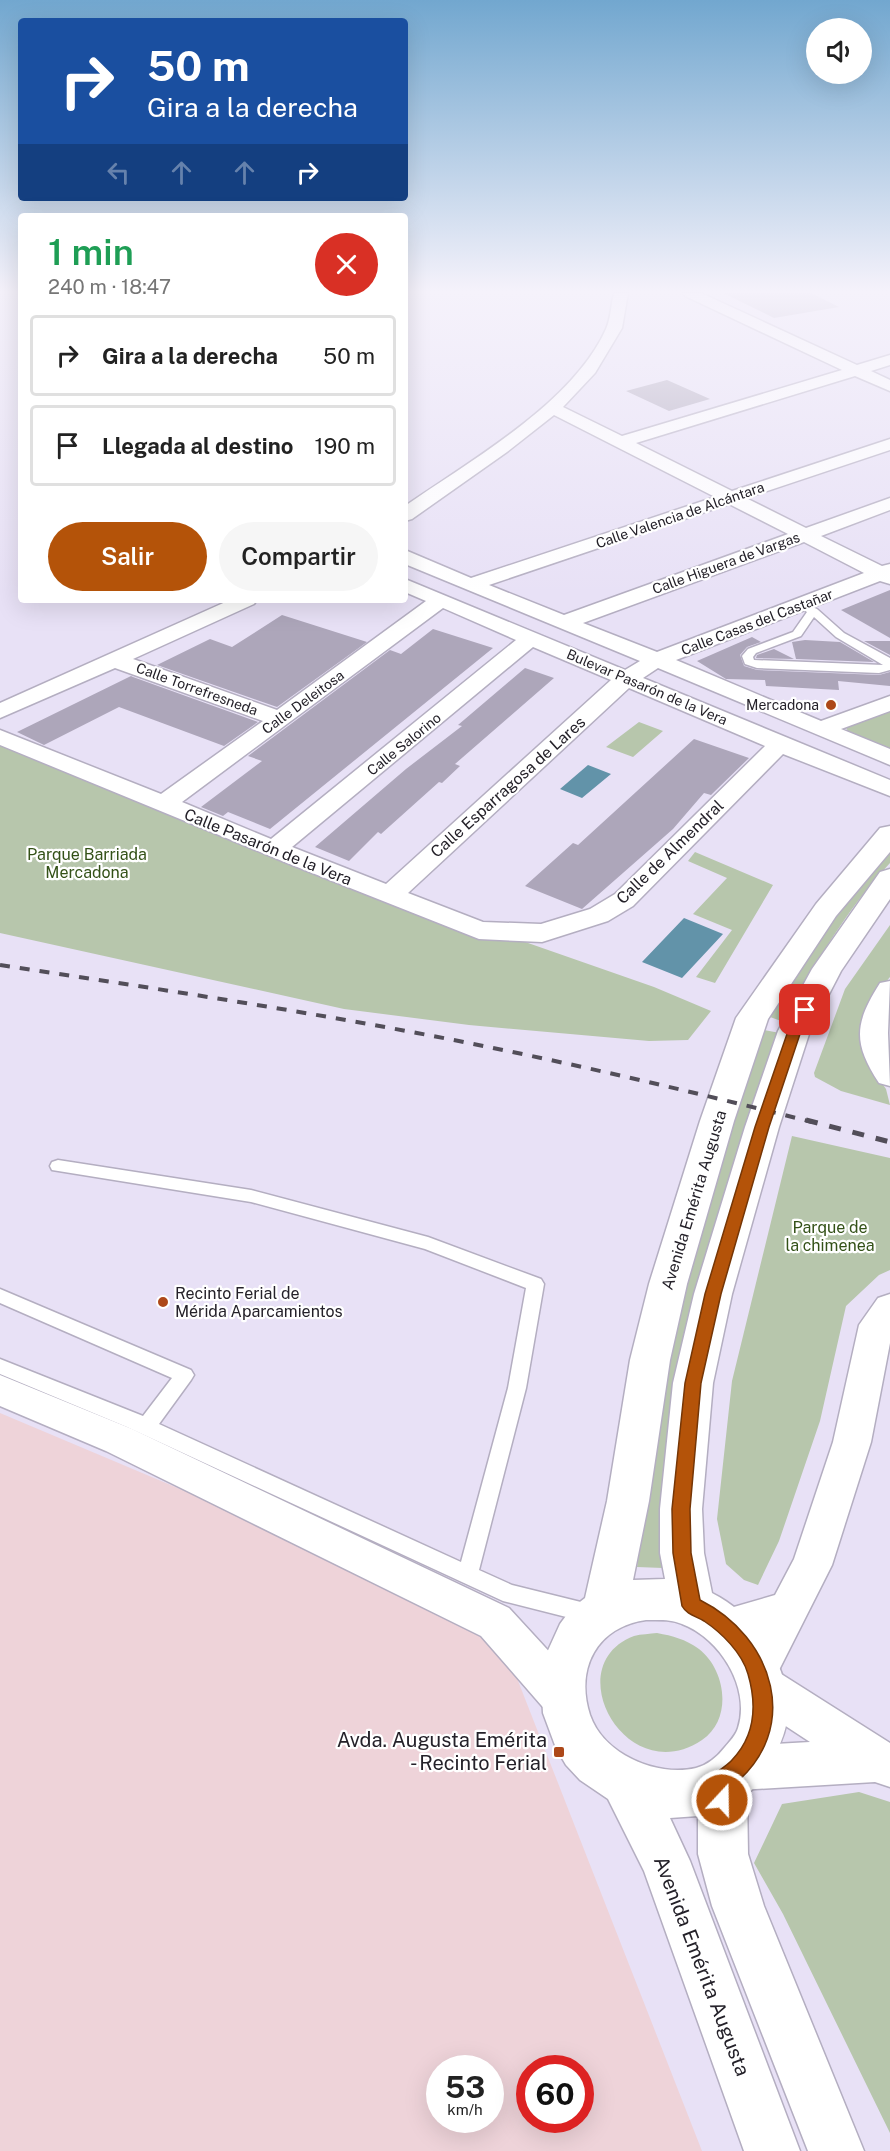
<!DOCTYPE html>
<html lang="es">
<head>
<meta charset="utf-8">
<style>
	body { margin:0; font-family:"Public Sans",sans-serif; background:#f6f6f6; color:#222; height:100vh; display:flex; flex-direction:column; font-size:22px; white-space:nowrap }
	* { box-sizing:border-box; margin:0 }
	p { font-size:20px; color:#767676 }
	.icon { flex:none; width:33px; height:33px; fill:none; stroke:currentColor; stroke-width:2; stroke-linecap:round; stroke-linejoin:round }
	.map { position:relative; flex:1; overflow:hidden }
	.side { position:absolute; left:18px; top:213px; width:390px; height:390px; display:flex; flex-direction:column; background:#fff; border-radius:6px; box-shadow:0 6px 24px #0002 }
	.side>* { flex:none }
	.banner { position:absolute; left:18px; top:18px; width:390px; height:183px; border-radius:6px; box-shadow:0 6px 24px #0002; background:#1a4fa0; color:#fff; overflow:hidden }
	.fabs { position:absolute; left:806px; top:18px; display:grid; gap:12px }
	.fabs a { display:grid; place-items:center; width:66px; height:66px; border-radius:50%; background:#fff; box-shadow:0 6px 24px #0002; font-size:30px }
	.speed { position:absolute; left:426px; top:2055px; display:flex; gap:12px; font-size:30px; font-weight:700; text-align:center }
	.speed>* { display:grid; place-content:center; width:78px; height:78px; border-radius:50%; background:#fff; box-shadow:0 6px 24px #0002; line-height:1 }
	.speed small { font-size:15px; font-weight:400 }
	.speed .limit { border:9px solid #d22; background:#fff; color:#111 }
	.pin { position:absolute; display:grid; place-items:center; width:51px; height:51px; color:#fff; margin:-26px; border-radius:12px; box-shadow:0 3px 9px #0006 }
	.me { position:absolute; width:66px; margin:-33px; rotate:21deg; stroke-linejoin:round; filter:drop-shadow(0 0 4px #0008) }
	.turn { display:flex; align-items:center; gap:21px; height:126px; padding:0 30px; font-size:27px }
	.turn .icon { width:78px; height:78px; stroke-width:2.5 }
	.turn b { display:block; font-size:42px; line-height:51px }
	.lanes { display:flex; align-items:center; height:57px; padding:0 30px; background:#0003; justify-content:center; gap:30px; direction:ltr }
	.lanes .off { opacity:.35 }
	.round { display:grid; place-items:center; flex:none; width:63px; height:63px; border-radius:32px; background:#f6f6f6 }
	.summary { display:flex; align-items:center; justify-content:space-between; height:102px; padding:0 30px }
	h1 { font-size:36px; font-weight:600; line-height:45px; color:#1e9e55 }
	.cta { display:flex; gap:12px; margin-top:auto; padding:12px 30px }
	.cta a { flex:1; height:69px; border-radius:36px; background:#b45309; color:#fff; font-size:24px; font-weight:600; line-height:69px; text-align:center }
	.cta a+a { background:#f6f6f6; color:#222 }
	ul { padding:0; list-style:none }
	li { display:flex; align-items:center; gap:18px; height:81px; margin:0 12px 9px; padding:0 18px; border:3px solid #e0e0e0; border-radius:6px }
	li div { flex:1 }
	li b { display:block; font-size:22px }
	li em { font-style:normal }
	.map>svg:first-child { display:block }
	.commercial { fill:#eed3d9; fill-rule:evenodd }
	.green { fill:#b7c6ac }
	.water { fill:#6293a9 }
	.building { fill:#ada6ba }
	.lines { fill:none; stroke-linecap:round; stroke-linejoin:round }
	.service-casing { stroke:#b4aec1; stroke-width:3 }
	.minor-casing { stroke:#b4aec1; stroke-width:3 }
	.primary-casing { stroke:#b4aec1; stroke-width:3 }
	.service { fill:#fff; fill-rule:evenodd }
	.minor { fill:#fff; fill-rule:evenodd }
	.primary { fill:#fff; fill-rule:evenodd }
	.rail-far1 { stroke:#524e59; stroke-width:4; stroke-dasharray:10 10; stroke-linecap:butt }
	.rail { stroke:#524e59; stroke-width:5; stroke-dasharray:12 12; stroke-linecap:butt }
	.route { fill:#b45309; stroke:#753606; stroke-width:1.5 }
	.poi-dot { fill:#ad4819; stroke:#fff; stroke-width:2 }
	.labels { text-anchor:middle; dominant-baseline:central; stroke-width:4.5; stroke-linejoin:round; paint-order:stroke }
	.far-street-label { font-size:14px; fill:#242129; stroke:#fff }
	.far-poi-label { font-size:14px; fill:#242129; stroke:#fff; text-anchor:end }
	.street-label { font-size:16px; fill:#242129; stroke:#fff }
	.park-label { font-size:16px; fill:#335117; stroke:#fff }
	.poi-label { font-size:16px; fill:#242129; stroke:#fff; text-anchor:start }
	.near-poi-label { font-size:20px; fill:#242129; stroke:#fff; text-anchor:end }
	.near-street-label { font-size:20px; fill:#242129; stroke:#fff }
</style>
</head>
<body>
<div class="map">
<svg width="890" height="2151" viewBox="0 0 890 2151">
	<rect width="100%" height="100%" fill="#e8e1f6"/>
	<path class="commercial" d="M0,1413L495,1622L702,2151H0ZM440,2068H490V2120H440ZM530,2068H580V2120H530Z"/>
	<path class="green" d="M890,711V750L849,734L846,727Z
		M639,722L663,731L633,757L606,747Z
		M0,732L390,895L654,987L711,1011L688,1040L649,1041L469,1025L344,1009L0,933Z
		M890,851V863C846,910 814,965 784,1022L770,1017L835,918Z
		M695,852L773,885L715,983L696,977L732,930L693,914L727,878L688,861Z
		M890,925V977L880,989L870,1066L886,1089L890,1105L841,1091L815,1077L814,1073L845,989Z
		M764,1030L780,1033L663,1568L637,1567C652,1473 663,1376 686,1283C707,1198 735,1113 764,1030Z
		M792,1136L890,1158V1270L879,1275L846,1306L820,1421L779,1541L758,1585L744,1580L726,1564L717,1519L732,1381Z
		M657,1633C673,1636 685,1639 699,1649C726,1670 733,1719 702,1740C626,1791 557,1665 634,1636C641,1634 650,1634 657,1633Z
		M859,1792L890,1802V2133L783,1914L754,1863L782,1804Z"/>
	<path class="water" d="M588,765L611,774L582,798L560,789Z
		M684,918L723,934L682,978L642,962Z"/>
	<path class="building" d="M723,293H811L839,307L774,318Z
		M667,380L710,399L669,411L626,391Z
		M890,590V638L841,610Z
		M282,615L367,642L277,707L157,665L210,639L232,647Z
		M433,629L493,648L270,829L228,812L223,816L201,807L262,761L248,756L390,650L401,654Z
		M752,637L761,642L747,647L740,655L744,666L757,670L879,675L890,672V686L838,681L839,690L766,686L765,680L726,679L697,661Z
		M805,640L840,642L874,662L796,659L792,642Z
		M864,641H890V655Z
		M774,649L794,659L756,658L757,655Z
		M525,668L554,678L455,764L460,766L442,783L439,782L381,834L378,832L349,861L315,847L406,769L462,726L458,725Z
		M131,676L133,677L258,722L224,746L119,707L44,745L17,732Z
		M694,739L749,758L711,795L704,793L673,829L582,909L525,886L573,843L578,845Z"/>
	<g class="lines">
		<g class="service-casing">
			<path id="service" d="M801,602L817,609L844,633L890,658V670L879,673L757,668L745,664L742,656L748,649L793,632L807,612L796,605ZM814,617L836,637L883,665L754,660L753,657L756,653L801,636Z
				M58,1160L251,1190L428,1237L541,1279L544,1284L526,1388L479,1570L512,1585L597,1606L600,1613L597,1620L590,1623L503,1601L127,1427L0,1374V1359L143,1416L172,1378L0,1303V1289L191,1370L194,1375L191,1380L159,1424L461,1562L508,1388L526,1288L425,1249L251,1202L52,1170L50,1166L52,1162Z"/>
		</g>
		<g class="minor-casing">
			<path id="minor" d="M614,293H628L622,328L595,373L563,407L622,436L842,370L685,296L683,293H701L857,365L890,355V365L871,371L890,380V391L855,376L636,443L732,491L890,439V450L746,498L806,528L890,498V510L821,536L882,566L890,564V584L880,581L676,660L821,721L890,696V711L841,729L890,749V765L658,668L643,678L890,780V796L783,754L633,906L608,921L542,942L479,939L287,863L0,745V730L161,794L263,721L115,668L0,718V703L230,600H257L254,604L133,659L277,710L426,601L405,592V579L625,670L640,661L405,564V550L471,578L715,497L554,415L507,452L412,519L405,521V506C470,461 573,403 606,329C611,318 611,304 614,293ZM729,504L788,534L564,615L489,585ZM804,542L864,573L657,652L583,623ZM443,608L516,640L271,839L182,802ZM533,647L611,680L386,884L292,847ZM629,688L765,746L615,894L590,909L541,924L483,922L408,893Z
				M890,981L888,1033L890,1086L879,1083C853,1043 854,1024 880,983Z
				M890,1294V1343L871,1442L832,1565L778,1672L890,1743V1787L875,1782L739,1790L724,1783L717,1768L724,1753L739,1746L810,1742L746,1700L736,1670L751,1640L727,1646L713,1641L707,1627L713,1613L775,1595L794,1559L833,1442L859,1325L878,1298Z
				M0,1375L132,1429L509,1608L578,1683L584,1698L578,1713L563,1719L548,1713L481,1636L106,1451L0,1406Z"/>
		</g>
		<g class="primary-casing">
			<path id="primary" d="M890,826V852L836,916L768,1019L734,1121L687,1284L670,1360L649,1501L633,1580L665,1579L660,1553V1509L673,1383L694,1294L745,1127L778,1031L812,969L880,872L890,869V899L841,971L810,1031L779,1127L732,1294L713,1383L702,1509L704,1553L712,1593C753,1613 790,1665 788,1713C787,1728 781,1743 774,1757C767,1770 759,1785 747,1794L748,1854L764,1906L864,2151H808L712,1906L698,1854V1816L670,1818L690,1861L800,2151H744L644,1871L608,1799L580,1780L566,1765L556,1748L543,1713L541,1675L545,1657L560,1624L571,1609L585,1598L607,1501L630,1360L649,1284L700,1121L736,1018L816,904L880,828ZM646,1620C658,1620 671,1619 682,1624C720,1638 751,1688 738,1728C736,1735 730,1741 725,1747C718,1756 708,1765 696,1768C657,1777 604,1755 590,1715C575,1668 597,1627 646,1620Z"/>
		</g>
		<use href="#service" class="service"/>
		<use href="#minor" class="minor"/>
		<use href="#primary" class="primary"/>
		<path class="rail-far1" d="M0,965C139,986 279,1007 417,1033C550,1058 682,1089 812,1122"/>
		<path class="rail" d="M806,1120L890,1142"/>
	</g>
	<linearGradient id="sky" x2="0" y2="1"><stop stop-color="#72a7cf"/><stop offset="0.49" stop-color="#f5f2fb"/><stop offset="1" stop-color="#f5f2fb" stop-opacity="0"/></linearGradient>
	<rect width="890" height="594" fill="url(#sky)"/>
	<path class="route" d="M805,1006L812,1010L801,1031L769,1127L721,1294L701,1383L690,1509L691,1553L700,1600C774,1637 803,1730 732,1786L733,1800L730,1807L722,1810L715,1807C712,1798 709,1783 715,1775C719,1769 727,1766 732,1760C755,1736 757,1705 748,1674C742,1653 722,1633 704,1621C696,1616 687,1615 682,1606L673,1553L672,1509L685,1383L705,1294L755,1127L788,1031L801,1007Z"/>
	<g class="poi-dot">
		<circle cx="831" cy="705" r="6"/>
		<circle cx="163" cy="1302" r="6"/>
		<rect x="553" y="1746" width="12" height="12" rx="3"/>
	</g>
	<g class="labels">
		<g class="far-street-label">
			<text transform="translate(680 515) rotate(-19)">Calle Valencia de Alcántara</text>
			<text transform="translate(726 563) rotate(-20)">Calle Higuera de Vargas</text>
			<text transform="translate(757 622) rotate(-21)">Calle Casas del Castañar</text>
			<text transform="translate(647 687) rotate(23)">Bulevar Pasarón de la Vera</text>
			<text transform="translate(197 689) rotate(20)">Calle Torrefresneda</text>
			<text transform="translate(303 702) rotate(-36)">Calle Deleitosa</text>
			<text transform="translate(404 744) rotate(-39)">Calle Salorino</text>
		</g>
		<g class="far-poi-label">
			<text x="819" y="705">Mercadona</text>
		</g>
		<g class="street-label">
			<text transform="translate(508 787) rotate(-42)">Calle Esparragosa de Lares</text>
			<text transform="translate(268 847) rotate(22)">Calle Pasarón de la Vera</text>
			<text transform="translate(670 852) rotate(-44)">Calle de Almendral</text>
			<text transform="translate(694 1200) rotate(-73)">Avenida Emérita Augusta</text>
		</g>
		<g class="park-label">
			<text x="87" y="854">Parque Barriada<tspan x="87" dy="18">Mercadona</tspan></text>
			<text x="830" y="1227">Parque de<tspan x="830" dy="18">la chimenea</tspan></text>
		</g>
		<g class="poi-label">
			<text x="175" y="1293">Recinto Ferial de<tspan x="175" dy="18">Mérida Aparcamientos</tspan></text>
		</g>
		<g class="near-poi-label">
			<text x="547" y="1740">Avda. Augusta Emérita<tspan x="547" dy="23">- Recinto Ferial</tspan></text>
		</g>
		<g class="near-street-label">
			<text transform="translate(702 1966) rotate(69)">Avenida Emérita Augusta</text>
		</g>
	</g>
</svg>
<div class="fabs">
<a><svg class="icon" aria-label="sound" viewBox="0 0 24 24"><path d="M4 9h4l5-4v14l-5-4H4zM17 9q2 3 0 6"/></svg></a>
</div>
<div class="speed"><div>53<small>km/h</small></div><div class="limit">60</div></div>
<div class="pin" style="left:805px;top:1010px;background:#d93025"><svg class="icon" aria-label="arrive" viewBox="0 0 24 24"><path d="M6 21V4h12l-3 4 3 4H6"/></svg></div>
<svg class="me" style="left:722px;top:1800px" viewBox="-20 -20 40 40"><circle r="17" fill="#b45309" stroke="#fff" stroke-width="3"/><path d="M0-11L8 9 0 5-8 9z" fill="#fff"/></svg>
<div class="banner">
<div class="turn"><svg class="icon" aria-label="right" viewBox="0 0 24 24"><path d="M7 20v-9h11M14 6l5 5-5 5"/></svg><div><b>50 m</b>Gira a la derecha</div></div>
<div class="lanes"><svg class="icon off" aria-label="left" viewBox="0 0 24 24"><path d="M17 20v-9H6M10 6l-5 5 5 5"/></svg><svg class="icon off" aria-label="ahead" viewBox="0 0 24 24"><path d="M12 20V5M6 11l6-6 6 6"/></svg><svg class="icon off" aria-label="ahead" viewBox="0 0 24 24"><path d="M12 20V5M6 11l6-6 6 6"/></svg><svg class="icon" aria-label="right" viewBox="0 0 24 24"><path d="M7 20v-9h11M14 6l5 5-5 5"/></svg></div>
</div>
<section class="side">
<div class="summary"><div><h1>1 min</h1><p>240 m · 18:47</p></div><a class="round" style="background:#d93025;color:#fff"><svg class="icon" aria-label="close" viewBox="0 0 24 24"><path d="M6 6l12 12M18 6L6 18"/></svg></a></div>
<ul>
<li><svg class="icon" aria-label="right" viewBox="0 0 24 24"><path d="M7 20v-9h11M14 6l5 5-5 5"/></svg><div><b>Gira a la derecha</b></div><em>50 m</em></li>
<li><svg class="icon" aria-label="arrive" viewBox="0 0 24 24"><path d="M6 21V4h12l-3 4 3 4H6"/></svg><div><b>Llegada al destino</b></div><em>190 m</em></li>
</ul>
<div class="cta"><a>Salir</a><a>Compartir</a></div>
</section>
</div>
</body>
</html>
